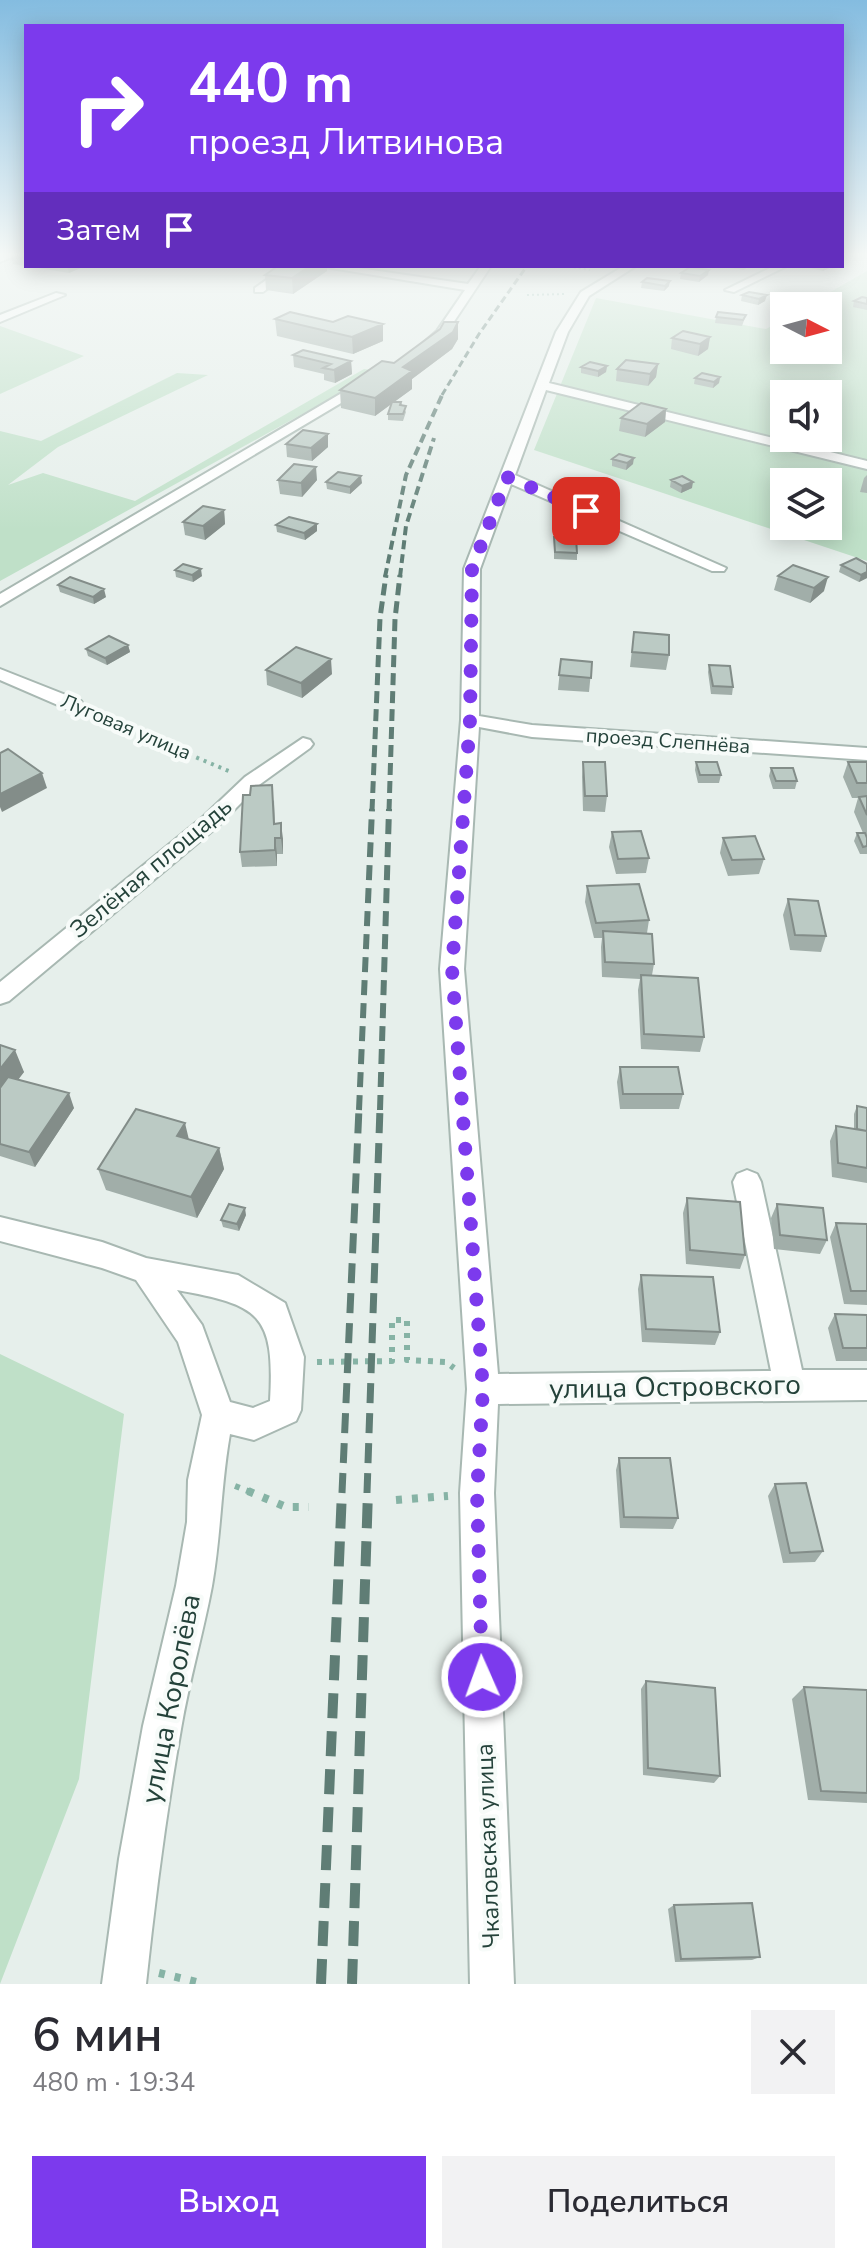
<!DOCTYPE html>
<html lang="ru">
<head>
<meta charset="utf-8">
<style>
	body { margin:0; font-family:"Nunito Sans",sans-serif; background:#f2f2f3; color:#2b2b33; height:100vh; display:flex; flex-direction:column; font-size:30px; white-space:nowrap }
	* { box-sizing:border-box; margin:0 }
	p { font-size:26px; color:#7c7c81 }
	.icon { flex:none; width:44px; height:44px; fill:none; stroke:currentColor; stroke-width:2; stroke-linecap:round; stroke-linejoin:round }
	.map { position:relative; height:1984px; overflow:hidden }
	.sheet { display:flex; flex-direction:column; background:#fff; flex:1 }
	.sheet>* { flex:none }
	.guide { position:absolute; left:24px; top:24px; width:820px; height:244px; border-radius:0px; box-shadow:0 4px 20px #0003; background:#7c3aed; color:#fff; overflow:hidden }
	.needle { width:52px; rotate:96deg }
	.fabs { position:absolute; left:770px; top:292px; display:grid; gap:16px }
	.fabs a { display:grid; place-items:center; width:72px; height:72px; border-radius:0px; background:#fff; box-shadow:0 4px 20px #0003; font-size:40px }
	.pin { position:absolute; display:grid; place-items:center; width:68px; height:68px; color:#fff; margin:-34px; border-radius:16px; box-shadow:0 4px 12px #0006 }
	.me { position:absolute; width:88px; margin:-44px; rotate:358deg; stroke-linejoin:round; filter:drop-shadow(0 0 6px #0008) }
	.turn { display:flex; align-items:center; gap:28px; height:168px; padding:0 32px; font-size:36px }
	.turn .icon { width:104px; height:104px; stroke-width:2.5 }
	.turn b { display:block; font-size:56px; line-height:68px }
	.then { display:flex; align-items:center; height:76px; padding:0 32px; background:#0003; gap:16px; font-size:30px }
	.round { display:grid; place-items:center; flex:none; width:84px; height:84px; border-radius:0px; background:#f2f2f3 }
	.head { display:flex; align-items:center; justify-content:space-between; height:136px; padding:0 32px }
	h1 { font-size:48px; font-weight:600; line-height:60px }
	.cta { display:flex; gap:16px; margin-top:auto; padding:16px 32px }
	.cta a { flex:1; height:92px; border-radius:0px; background:#7c3aed; color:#fff; font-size:32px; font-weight:600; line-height:92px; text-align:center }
	.cta a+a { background:#f2f2f3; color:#2b2b33 }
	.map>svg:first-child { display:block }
	.green { fill:#bfe0c8; fill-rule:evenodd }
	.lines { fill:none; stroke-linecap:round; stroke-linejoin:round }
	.minor-casing { stroke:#a8b8b2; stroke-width:4 }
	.path-far3 { stroke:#86b3a5; stroke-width:2; stroke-dasharray:2 3; stroke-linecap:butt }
	.path-far2 { stroke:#86b3a5; stroke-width:4; stroke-dasharray:3 5; stroke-linecap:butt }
	.path-far1 { stroke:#86b3a5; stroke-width:6; stroke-dasharray:5 7; stroke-linecap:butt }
	.path { stroke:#86b3a5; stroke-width:8; stroke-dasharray:6 10; stroke-linecap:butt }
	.minor { fill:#fff; fill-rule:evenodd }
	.rail-far5 { stroke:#5f7d75; stroke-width:3; stroke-dasharray:7 4; stroke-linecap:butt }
	.rail-far4 { stroke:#5f7d75; stroke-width:4; stroke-dasharray:9 5; stroke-linecap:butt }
	.rail-far3 { stroke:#5f7d75; stroke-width:5; stroke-dasharray:12 6; stroke-linecap:butt }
	.rail-far2 { stroke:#5f7d75; stroke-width:6; stroke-dasharray:15 8; stroke-linecap:butt }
	.rail-far1 { stroke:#5f7d75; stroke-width:7; stroke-dasharray:20 10; stroke-linecap:butt }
	.rail { stroke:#5f7d75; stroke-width:10; stroke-dasharray:25 13; stroke-linecap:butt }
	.wall { fill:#a1aea9 }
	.shaded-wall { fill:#838d89 }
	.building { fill:#bbcac4; stroke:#838d89; stroke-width:2 }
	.route { stroke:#7c3aed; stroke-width:14; stroke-dasharray:0 25.2 }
	.labels { text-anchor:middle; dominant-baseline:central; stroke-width:8; stroke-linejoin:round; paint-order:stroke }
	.far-street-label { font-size:20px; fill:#24423a; stroke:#f7fbf9 }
	.street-label { font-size:24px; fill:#24423a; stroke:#f7fbf9 }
	.near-street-label { font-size:28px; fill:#24423a; stroke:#f7fbf9 }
</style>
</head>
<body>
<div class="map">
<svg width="867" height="1984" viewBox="0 0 867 1984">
	<rect width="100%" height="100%" fill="#e6efeb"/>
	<path class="green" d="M867,271V561L534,450L596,298L766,329L784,319V350H828V306H806ZM784,394H828V438H784ZM784,482H828V526H784Z
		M0,326L84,356L0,394Z
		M364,369L380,371L0,581V431L41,441L177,373L208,375L58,447L8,485L43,473L135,501Z
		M0,1354L124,1414L79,1779L0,1984Z"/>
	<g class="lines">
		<g class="minor-casing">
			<path id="minor" d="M10,252H24L0,262V256Z
				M286,266H298L263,292H255V288Z
				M319,266H344L468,284L481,266H491L445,335L427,348L421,345L437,331L465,290Z
				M624,266H636L589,296L568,332L549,383L867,461V469L546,390L515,475L726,568L724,571H712L511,484L480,569L479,716L532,725L867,748V760L532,737L479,727L464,969L498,1374L771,1371L733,1182L737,1174L747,1170L757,1174L761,1182L802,1370H867V1400L498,1404L494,1493L514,1984H470L460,1493L467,1389L440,969L461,720L464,569L556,332L581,292Z
				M774,266H787L734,292L725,290Z
				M56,293L65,295L0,322V315Z
				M369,377L373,378V384L0,606V594Z
				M0,669L81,701L83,705L81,709H67L0,680Z
				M303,738L310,740L313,744L310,748L259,785L218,826L9,1001L0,1004V982L204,816L245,777Z
				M0,1217L102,1242L146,1258L238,1275L285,1303L304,1357L301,1410L296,1421L254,1440L230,1434C221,1484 221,1535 212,1586C203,1634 189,1681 181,1729C166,1814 155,1899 146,1984H102L119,1859L143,1726L176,1586L187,1522L188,1480L202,1415L178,1342L136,1280L102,1268L0,1241ZM177,1290C259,1305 275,1313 270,1401L253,1408L230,1402L202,1325Z"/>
		</g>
		<path class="path-far3" d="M564,266L590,270
			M527,295L564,294"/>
		<path class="path-far2" d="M93,714L231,772"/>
		<path class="path-far1" d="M317,1362L392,1361V1320H407V1360L446,1362L454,1368
			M235,1486L253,1493"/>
		<path class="path" d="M248,1491L286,1507H309
			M396,1500L448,1496
			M159,1973L205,1984"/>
		<use href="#minor" class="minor"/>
		<path class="rail-far5" d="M442,395L479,334L527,266"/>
		<path class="rail-far4" d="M385,577L406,475L443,393
			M400,577L406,526L434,438"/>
		<path class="rail-far3" d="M372,811L380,618L386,575
			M389,811L395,619L400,575"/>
		<path class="rail-far2" d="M359,1110L372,809
			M380,1110L389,809"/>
		<path class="rail-far1" d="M342,1493L359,1108
			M367,1493L380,1108"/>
		<path class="rail" d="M321,1984L342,1491
			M352,1984L368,1491"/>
	</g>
	<path class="wall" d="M10,252H26V266H85L69,273L13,264Z
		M724,266H749L744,270L724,267Z
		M801,266H833L823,271Z
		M327,271L293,294L266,290L265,275Z
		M681,273L708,275L699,282L680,279Z
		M642,282L669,286L664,291L641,288Z
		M742,295L765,301L758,305L741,301Z
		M867,298V310L853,307L854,301Z
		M746,315L742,326L715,323L716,317Z
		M275,319L383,341L353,354L277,336Z
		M458,322V339L452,349L412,379V389L394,402H401L402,405L406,412L403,421L388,420V414L391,404L375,416L341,408L340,390L394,363Z
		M710,337L708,349L698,356L671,349L672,338Z
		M836,347L835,353L826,356L812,352V350H828Z
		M293,355L351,361L352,374L335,383L324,380V374L294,367Z
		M658,364L656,377L648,386L616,381L617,369Z
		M607,366L606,372L598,377L581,373V367Z
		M720,377L719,383L713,388L694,384L695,378Z
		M666,409L665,422L645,437L619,431L621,418Z
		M286,444L328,447L312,461L287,457Z
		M612,459L633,464L626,470L612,466Z
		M867,475V493L860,492L864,478Z
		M278,480H317L302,497L280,494Z
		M671,480L692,488L681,493L670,487Z
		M326,482L362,483L350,494L327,489Z
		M224,510L225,524L205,540L185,535L183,522Z
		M276,525L317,531L305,540L277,532Z
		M554,537L577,553V560L554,559Z
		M867,564V578L859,582L839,572L841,565Z
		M175,570L202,576L193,582L176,577Z
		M778,576L824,591L810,603L774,590Z
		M58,585L106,597L94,604L60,592Z
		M634,632L669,655L666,670L630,667Z
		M128,645L130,652L107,665L88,656L86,649Z
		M561,659L592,662L589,692L558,690Z
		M709,665L733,687L732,695L711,694L708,672Z
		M266,670L332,674L302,698L267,685Z
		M583,762L607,796L605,812L583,811L582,777Z
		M696,762L721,775L719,783H698L695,770Z
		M848,762H867V854H860L854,841L857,833H863L854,812L858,798H852L843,777Z
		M771,768L797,781L795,789H773L769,776Z
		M274,800L275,824L283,839V854H277V866L242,867L240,852Z
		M612,832L649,858L646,873L616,874L609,847Z
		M723,838L764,859L759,874L728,876L720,853Z
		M587,886L649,920L647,933L654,964L652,975L704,1037L700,1052L641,1049L638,990L640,979L602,977L601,947L602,938H594L585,902Z
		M788,899L826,936L821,952L790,950L783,915Z
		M0,1045L24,1072L18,1079L74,1108L35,1167L0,1156Z
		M620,1067L683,1094L679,1109H620L617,1082Z
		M857,1106L867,1108V1183L832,1177L830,1141L836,1126L854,1129V1114Z
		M189,1139L219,1148L224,1169L197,1218L106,1190L98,1169Z
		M687,1198L745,1255L740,1269L686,1264L683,1213Z
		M777,1204L827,1240L820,1254L774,1249L771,1218Z
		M246,1215L239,1231L223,1227L221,1220Z
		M836,1223L867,1224V1305L844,1304L830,1237Z
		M641,1275L720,1332L715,1345L642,1342L638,1289Z
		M835,1314L867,1315V1361H836L828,1328Z
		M619,1458L678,1518L673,1529L620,1528L616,1470Z
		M775,1484L823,1551L815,1562L783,1563L768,1496Z
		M646,1681L720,1776L714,1783L643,1775L641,1689Z
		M804,1687L867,1690V1803L808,1800L792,1699Z
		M674,1905L760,1957L752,1960L675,1962L668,1909Z"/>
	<path class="shaded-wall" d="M67,266H85L69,273Z
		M310,266H327V271L293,294L292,278Z
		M824,266H833L823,271Z
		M709,270L708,275L699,282L700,276Z
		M670,281L669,286L664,291L665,286Z
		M767,295L765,301L758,305L759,299Z
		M458,322V339L452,349L412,379V389L375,416V398L403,367Z
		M383,324V341L353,354L352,337Z
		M710,337L708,349L698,356L700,344Z
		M836,347L835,353L826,356L827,350Z
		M351,361L352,374L335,383L334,370Z
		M658,364L656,377L648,386L650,374Z
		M607,366L606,372L598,377V371Z
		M720,377L719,383L713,388L714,382Z
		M666,409L665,422L645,437L647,424Z
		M328,434V447L312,461L311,448Z
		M634,458L633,464L626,470L627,463Z
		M316,467L317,480L302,497L301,483Z
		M361,476L362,483L350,494V487Z
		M693,482L692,488L681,493L682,486Z
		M224,510L225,524L205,540L203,526Z
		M317,524V531L305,540L304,533Z
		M201,569L202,576L193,582L192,575Z
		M867,572V578L859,582L861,575Z
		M828,577L824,591L810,603L814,588Z
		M104,589L106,597L94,604L93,597Z
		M128,645L130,652L107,665L105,658Z
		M331,659L332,674L302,698L301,683Z
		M42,773L47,788L2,812L0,807V794Z
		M281,823L283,839V854L281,838Z
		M275,838L277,854V866L275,850Z
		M15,1050L24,1072L0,1104V1069Z
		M69,1093L74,1108L35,1167L29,1152Z
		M185,1123L190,1144L177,1136Z
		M219,1148L224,1169L197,1218L191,1197Z
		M245,1208L246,1215L239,1231L237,1224Z"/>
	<path class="building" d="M278,266H310L292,278L265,275Z
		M690,267L709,270L700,276L681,273Z
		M647,278L670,281L665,286L642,282Z
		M749,292L767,295L759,299L742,295Z
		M862,297L867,298V304L854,301Z
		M290,312L333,322L348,316L383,324L352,337L275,319Z
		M718,312L746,315L743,320L716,317Z
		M444,322H458L453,332L403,367L412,371L375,398L340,390L382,361L394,363L440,329Z
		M683,331L710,337L700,344L672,338Z
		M828,344L836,347L828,350Z
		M303,350L351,361L334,370L323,368L331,364L293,355Z
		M626,360L658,364L650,374L617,369Z
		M590,362L607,366L598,371L581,367Z
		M702,373L720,377L714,382L695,378Z
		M392,402H401L400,405L406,406L403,414H388Z
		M641,403L666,409L647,424L621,418Z
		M303,430L328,434L311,448L286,444Z
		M619,454L634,458L627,463L612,459Z
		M294,464L316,467L301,483L278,480Z
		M338,472L361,476L350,487L326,482Z
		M682,476L693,482L682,486L671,480Z
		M203,506L224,510L203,526L183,522Z
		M289,517L317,524L304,533L276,525Z
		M554,537L576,538L577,553L555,552Z
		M856,558L867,564V572L861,575L841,565Z
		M183,564L201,569L192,575L175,570Z
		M793,565L828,577L814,588L778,576Z
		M70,577L104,589L93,597L58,585Z
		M634,632L669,635V655L632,652Z
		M109,636L128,645L105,658L86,649Z
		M296,647L331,659L301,683L266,670Z
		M561,659L592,662L591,678L559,675Z
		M709,665L730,666L733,687L713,686Z
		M8,749L42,773L0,794V753Z
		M583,762H605L607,796H585Z
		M696,762H717L721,775H700Z
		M848,762H867V783H857Z
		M771,768H793L797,781H776Z
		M272,785L274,824L281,823V838H275V850L240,852L243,795H250L251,786Z
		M867,796V815L859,797Z
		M641,831L649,858L618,859L612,832Z
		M857,833H865L867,838V846L863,847Z
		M755,836L764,859L732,860L723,838Z
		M639,884L649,920L596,923L587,886Z
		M788,899L818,901L826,936L795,935Z
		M603,931L652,934L654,964L605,962Z
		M641,975L698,978L704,1037L644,1034Z
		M0,1045L15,1050L0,1069Z
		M620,1067H678L683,1094H623Z
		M8,1077L69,1093L29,1152L0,1144V1088Z
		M857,1106L867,1108V1131L857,1129Z
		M136,1109L185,1123L177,1136L219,1148L191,1197L98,1169Z
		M836,1126L867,1131V1168L838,1163Z
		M687,1198L740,1202L745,1255L690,1250Z
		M229,1204L245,1208L237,1224L221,1220Z
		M777,1204L823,1208L827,1240L780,1235Z
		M836,1223L867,1224V1291H851Z
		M641,1275L713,1277L720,1332L646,1329Z
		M835,1314L867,1315V1348H843Z
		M619,1458H670L678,1518L624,1517Z
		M806,1483L823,1551L790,1553L775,1484Z
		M646,1681L715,1688L720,1776L648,1768Z
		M804,1687L867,1690V1793L821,1791Z
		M752,1903L760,1957L681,1959L674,1905Z"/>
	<linearGradient id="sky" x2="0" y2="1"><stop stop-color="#84bce0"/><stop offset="0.48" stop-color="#f4f8f6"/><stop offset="1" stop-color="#f4f8f6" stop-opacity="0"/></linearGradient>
	<rect width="867" height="530" fill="url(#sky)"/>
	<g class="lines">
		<path class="route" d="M482,1677L477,1493L483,1389L452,969L470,720L472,569L507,477L586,511"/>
	</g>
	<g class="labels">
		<g class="far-street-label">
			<text transform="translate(126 727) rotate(23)">Луговая улица</text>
			<text transform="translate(668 741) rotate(4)">проезд Слепнёва</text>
		</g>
		<g class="street-label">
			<text transform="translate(151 868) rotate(-40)">Зелёная площадь</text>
			<text transform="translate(488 1846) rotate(-92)">Чкаловская улица</text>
		</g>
		<g class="near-street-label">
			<text transform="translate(675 1387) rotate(-1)">улица Островского</text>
			<text transform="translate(171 1699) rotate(-79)">улица Королёва</text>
		</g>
	</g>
</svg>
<div class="fabs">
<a><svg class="needle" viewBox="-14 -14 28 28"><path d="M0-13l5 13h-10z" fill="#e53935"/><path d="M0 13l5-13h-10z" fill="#7c7c81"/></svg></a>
<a><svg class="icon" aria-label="sound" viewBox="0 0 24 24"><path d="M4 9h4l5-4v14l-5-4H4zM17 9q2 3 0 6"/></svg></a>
<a><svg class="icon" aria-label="layers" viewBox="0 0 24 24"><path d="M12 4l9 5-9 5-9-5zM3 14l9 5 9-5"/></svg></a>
</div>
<div class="pin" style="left:586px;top:511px;background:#d93025"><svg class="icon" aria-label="arrive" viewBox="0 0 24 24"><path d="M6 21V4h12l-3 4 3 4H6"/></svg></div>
<svg class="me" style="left:482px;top:1677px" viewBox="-20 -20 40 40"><circle r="17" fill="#7c3aed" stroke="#fff" stroke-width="3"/><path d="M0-11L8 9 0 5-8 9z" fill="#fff"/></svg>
<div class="guide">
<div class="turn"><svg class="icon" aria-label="right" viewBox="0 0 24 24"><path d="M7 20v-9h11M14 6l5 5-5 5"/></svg><div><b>440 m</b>проезд Литвинова</div></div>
<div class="then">Затем<svg class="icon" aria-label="arrive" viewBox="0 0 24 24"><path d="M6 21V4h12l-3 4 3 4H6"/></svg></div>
</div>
</div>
<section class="sheet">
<div class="head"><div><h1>6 мин</h1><p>480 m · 19:34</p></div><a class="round"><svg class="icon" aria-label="close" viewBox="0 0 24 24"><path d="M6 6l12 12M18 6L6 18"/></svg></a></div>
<div class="cta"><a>Выход</a><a>Поделиться</a></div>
</section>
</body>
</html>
